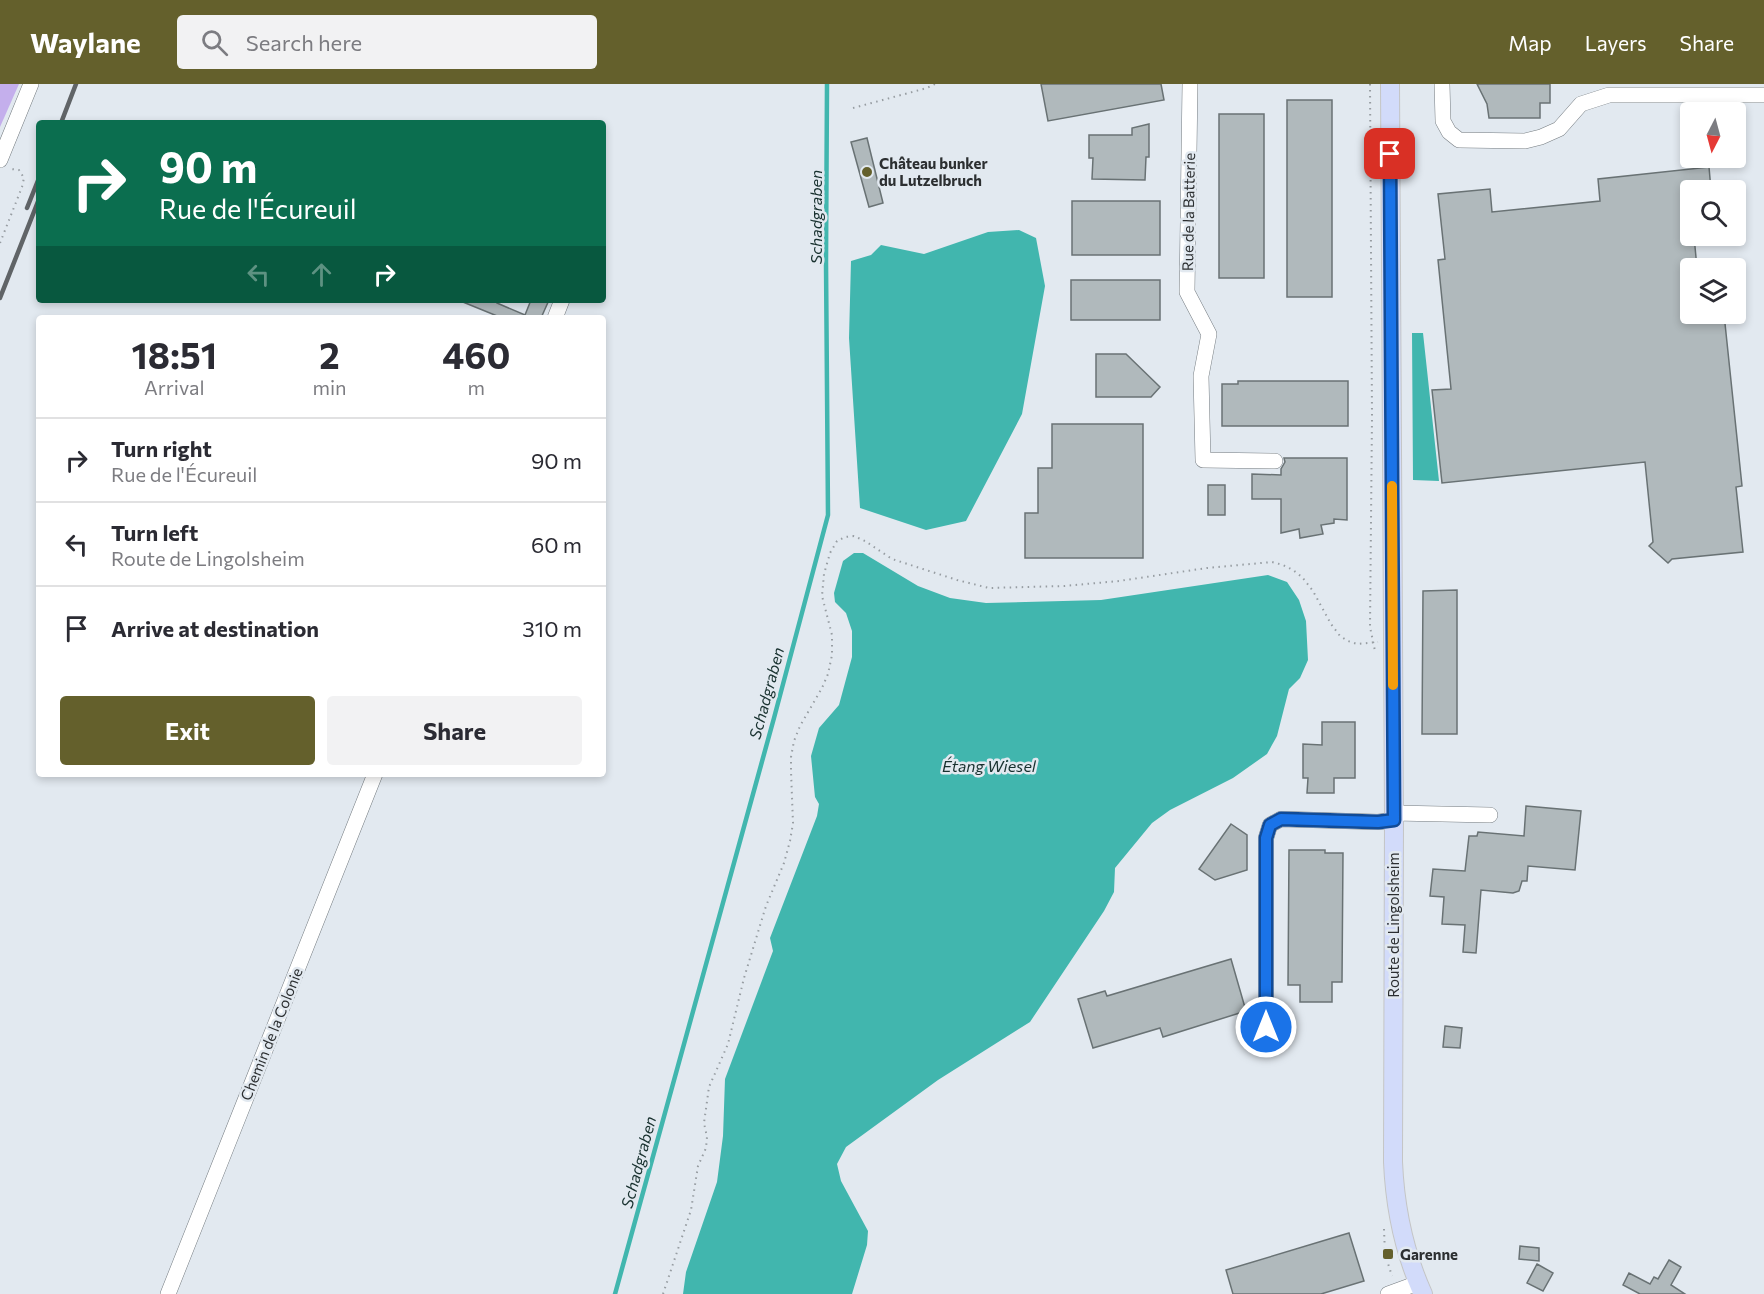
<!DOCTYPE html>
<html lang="en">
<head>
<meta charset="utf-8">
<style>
	body { margin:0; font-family:Commissioner,sans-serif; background:#f2f2f3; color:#2b2b33; height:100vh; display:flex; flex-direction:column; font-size:22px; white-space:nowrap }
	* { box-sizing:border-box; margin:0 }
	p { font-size:20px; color:#7c7c81 }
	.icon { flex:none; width:33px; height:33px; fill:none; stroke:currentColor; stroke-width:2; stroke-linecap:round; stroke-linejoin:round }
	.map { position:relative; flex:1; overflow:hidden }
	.sheet { position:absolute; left:36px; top:231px; width:570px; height:462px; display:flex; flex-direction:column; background:#fff; border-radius:6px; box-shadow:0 3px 9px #0003 }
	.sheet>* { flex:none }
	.guide { position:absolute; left:36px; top:36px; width:570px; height:183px; border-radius:6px; box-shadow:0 3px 9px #0003; background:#0b6e4f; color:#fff; overflow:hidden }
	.needle { width:39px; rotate:186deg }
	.tools { position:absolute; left:1680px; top:18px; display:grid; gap:12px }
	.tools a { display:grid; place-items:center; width:66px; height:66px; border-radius:6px; background:#fff; box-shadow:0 3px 9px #0003; font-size:30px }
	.pin { position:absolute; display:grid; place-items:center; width:51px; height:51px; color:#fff; margin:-26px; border-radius:12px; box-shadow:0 3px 9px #0006 }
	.me { position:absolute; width:66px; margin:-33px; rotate:0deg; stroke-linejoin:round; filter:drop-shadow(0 0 4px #0008) }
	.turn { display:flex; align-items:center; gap:21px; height:126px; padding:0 24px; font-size:27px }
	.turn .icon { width:78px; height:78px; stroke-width:2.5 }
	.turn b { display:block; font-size:42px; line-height:51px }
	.lanes { display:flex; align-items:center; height:57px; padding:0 24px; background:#0003; justify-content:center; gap:30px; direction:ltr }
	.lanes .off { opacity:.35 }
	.eta { display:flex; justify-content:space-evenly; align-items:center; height:102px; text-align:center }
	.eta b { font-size:36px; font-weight:700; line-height:42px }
	.cta { display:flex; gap:12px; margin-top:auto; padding:12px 24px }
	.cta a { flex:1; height:69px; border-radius:6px; background:#64602c; color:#fff; font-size:24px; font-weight:700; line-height:69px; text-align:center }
	.cta a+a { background:#f2f2f3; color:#2b2b33 }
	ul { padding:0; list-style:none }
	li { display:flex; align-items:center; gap:18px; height:84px; padding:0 24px; border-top:2px solid #e1e1e2 }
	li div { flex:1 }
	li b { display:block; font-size:22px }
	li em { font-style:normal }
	header { display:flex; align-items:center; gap:36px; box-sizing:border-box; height:84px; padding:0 30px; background:#64602c; color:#fff }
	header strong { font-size:28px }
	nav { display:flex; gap:33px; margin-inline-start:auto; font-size:21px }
	.search { width:420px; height:54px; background:#f2f2f3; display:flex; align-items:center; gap:15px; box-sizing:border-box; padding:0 21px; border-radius:6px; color:#7c7c81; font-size:22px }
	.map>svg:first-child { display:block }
	.green { fill:#c4afec }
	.water { fill:#41b6ae }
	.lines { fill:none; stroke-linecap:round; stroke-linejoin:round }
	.stream { stroke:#41b6ae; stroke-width:4.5 }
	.building { fill:#b0b9bc; stroke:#697274; stroke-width:1.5 }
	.minor-casing { stroke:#757c81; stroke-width:16 }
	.major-casing { stroke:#c4c5c5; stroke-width:20 }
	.path { stroke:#979da2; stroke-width:2; stroke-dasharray:1.5 4.5; stroke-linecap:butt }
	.minor { stroke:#fff; stroke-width:15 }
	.major { stroke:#d2dbfa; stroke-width:18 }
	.rail { stroke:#606467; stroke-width:4.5 }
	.route-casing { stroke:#114b97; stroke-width:15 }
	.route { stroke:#1a73e8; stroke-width:10 }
	.slow { stroke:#f59e0b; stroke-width:10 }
	.poi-dot { fill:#64602c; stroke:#e2e9f0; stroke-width:2 }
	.labels { text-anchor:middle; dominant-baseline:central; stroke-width:5; stroke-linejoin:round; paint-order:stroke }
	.poi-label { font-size:15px; font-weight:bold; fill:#2c2f31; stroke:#e2e9f0; text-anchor:start }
	.street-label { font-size:15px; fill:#2c2f31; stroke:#e2e9f0 }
	.water-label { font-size:16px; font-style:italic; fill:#18312f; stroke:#e2e9f0 }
</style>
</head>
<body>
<header>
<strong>Waylane</strong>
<div class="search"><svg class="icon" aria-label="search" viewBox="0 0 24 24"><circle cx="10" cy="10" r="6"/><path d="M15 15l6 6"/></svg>Search here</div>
<nav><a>Map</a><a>Layers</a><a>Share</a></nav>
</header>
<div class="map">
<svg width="1764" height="1210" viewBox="0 0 1764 1210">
	<rect width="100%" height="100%" fill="#e2e9f0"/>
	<path class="green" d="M0,0H19L0,43Z"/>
	<path class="water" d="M1019,146L1036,154L1045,202L1022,330L966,437L926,446L860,424L849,254L851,177L871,171L881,161L924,170L988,148Z
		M1412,249H1423L1439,397L1413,396Z
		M854,469H863L918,502L950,514L986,519L1101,516L1268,491L1287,498L1299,516L1306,537L1308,576L1300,594L1289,605L1277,652L1267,670L1233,694L1170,726L1152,739L1115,784L1114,808L1104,827L1030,938L938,996L846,1063L837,1080L841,1097L868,1147L867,1161L852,1210H683L686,1188L717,1098L723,1052L725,995L773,867L770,854L817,732L819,720L815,713L811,672L819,644L839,621L852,573V547L846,529L835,518L834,509L843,477Z"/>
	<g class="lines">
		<path class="stream" d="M615,1210L774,634L828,431L826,178L827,0"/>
	</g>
	<path class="building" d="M1041,0H1161L1164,16L1048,37Z
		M1477,0H1550V19H1540V34H1489L1487,20Z
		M1287,16H1332V213H1287Z
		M1219,30H1264V194H1219Z
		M1149,40V73H1146L1145,96L1092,95L1093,74H1089V51H1132V44Z
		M867,54L883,119L869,123L851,58Z
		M1709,83L1711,106H1690V152H1694L1697,184H1690V230H1724L1742,402L1736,403L1743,468L1672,475L1668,479L1649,462L1653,458L1645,378L1442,399L1432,306L1451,305L1438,176L1445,175L1438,110L1490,105L1492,128L1600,117L1598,95Z
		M1072,117H1160V171H1072Z
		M1071,196H1160V236H1071Z
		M458,216H498L497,219L525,231L531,216H549L541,234H502Z
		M1096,270H1126L1160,303L1151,313H1096Z
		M1238,297H1348V342H1222V300H1238Z
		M1052,340H1143V474H1025V429H1038V384H1052Z
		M1284,374H1347V436L1334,435V439L1321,441L1323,450L1300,454L1299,445L1281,449V415H1252V390L1281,391V385L1285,378Z
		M1208,401H1225V431H1208Z
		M1457,506V650H1422L1423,507Z
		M1322,638H1355V694H1334V709H1307L1308,694H1303V660L1322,661Z
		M1526,722L1581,727L1575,786L1528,782L1527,797H1522L1519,807L1513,809L1481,806L1476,869L1463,868L1465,841L1442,840L1444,813L1430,812L1433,785L1465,787L1469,752H1477L1478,748L1524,752Z
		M1231,740L1247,751V786L1215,796L1199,785Z
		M1289,766H1325V769H1343L1342,898H1332V918H1300V901H1288Z
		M1231,875L1246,927L1163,953L1160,944L1093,964L1078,915L1105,907L1107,912Z
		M1445,942L1462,944L1460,964L1443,963Z
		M1349,1149L1364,1197L1321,1210H1233L1226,1186Z
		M1520,1162L1539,1164V1177L1519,1175Z
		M1669,1176L1681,1183L1671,1201L1685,1210H1640L1623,1201L1629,1189L1650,1200L1654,1193L1658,1195Z
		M1537,1180L1553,1189L1543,1207L1527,1199Z"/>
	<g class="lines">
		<g class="minor-casing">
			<path id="minor" d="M1190,0L1187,208L1209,250L1201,292L1203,376L1275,377
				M1442,0L1443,37L1449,48L1459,56L1525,57L1541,53L1559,45L1581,20L1609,11H1764
				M0,76L31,0
				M555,234L562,216
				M1394,729L1490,731
				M1266,943V754L1270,741L1281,735L1378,738L1394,736
				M168,1210L375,690
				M1388,1210L1418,1199"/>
		</g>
		<g class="major-casing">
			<path id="major" d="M1390,0L1394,736L1393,1078C1395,1124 1404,1168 1423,1210"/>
		</g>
		<path class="path" d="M1370,0L1372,332L1370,543L1375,567
			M853,24L927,4L935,0
			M0,159L22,103L24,94L19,86L11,85
			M1384,1145L1385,1170L1392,1192
			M663,1210L691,1126L698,1082L706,1064L707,1053L704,1039L709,1003L728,960L744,894L766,822L784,779L790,757L793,739L791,687V673L794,657L800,642L822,604L828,590L832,571V551L822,512L824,490L830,469L837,457L845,453L854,452L865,457L892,475L957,496L989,504L1064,502L1119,497L1207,484L1272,478L1283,481L1293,486L1302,493L1313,507L1331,540L1340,552L1348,557L1357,560L1378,558"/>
		<use href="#minor" class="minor"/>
		<use href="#major" class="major"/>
		<path class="rail" d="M61,39L76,0
			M27,124L39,94
			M0,214L39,115"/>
	</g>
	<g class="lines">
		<g class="route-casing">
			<path id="route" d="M1266,943V754L1270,741L1281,735L1378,738L1394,736L1390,70"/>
		</g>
		<use href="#route" class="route"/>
		<path class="slow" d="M1392,402L1393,601"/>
	</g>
	<g class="poi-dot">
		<circle cx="867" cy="88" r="6"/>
		<rect x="1382" y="1164" width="12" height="12" rx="3"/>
	</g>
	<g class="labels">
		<g class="poi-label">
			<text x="879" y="79">Château bunker<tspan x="879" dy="17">du Lutzelbruch</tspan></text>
			<text x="1400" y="1170">Garenne</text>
		</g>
		<g class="street-label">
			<text transform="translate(1188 128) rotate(-89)">Rue de la Batterie</text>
			<text transform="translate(1393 841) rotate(-90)">Route de Lingolsheim</text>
			<text transform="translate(271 950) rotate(-68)">Chemin de la Colonie</text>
		</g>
		<g class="water-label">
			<text transform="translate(815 133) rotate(-90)">Schadgraben</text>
			<text transform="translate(766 609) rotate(-75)">Schadgraben</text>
			<text x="989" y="681">Étang Wiesel</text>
			<text transform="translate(638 1078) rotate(-75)">Schadgraben</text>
		</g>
	</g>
</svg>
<div class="tools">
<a><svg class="needle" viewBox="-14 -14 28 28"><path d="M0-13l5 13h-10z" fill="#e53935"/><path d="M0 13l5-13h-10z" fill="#7c7c81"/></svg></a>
<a><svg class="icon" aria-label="search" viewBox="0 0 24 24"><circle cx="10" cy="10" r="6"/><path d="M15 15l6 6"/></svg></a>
<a><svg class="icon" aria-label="layers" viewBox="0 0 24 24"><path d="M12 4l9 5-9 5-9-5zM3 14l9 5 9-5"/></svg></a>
</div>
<div class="pin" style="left:1390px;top:70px;background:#d93025"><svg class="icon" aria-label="arrive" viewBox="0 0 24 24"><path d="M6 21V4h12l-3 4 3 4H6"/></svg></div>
<svg class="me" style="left:1266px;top:943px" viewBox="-20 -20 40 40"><circle r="17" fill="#1a73e8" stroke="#fff" stroke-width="3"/><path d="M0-11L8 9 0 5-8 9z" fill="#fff"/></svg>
<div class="guide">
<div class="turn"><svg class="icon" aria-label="right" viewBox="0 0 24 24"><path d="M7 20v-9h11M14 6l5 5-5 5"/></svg><div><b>90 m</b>Rue de l'Écureuil</div></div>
<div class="lanes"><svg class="icon off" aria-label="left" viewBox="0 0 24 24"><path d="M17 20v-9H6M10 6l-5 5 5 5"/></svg><svg class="icon off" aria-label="ahead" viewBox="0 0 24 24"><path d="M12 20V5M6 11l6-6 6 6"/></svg><svg class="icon" aria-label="right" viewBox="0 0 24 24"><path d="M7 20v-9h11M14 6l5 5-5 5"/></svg></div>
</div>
<section class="sheet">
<div class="eta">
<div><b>18:51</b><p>Arrival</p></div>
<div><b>2</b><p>min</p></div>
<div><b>460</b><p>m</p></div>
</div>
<ul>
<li><svg class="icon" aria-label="right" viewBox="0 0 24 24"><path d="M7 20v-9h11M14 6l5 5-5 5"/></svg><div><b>Turn right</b><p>Rue de l'Écureuil</p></div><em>90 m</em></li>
<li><svg class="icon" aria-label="left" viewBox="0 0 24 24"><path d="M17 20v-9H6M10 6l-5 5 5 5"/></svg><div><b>Turn left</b><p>Route de Lingolsheim</p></div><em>60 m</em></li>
<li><svg class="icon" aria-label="arrive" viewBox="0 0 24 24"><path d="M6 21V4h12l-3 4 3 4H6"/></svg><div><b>Arrive at destination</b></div><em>310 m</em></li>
</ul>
<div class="cta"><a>Exit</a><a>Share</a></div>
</section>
</div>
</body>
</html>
